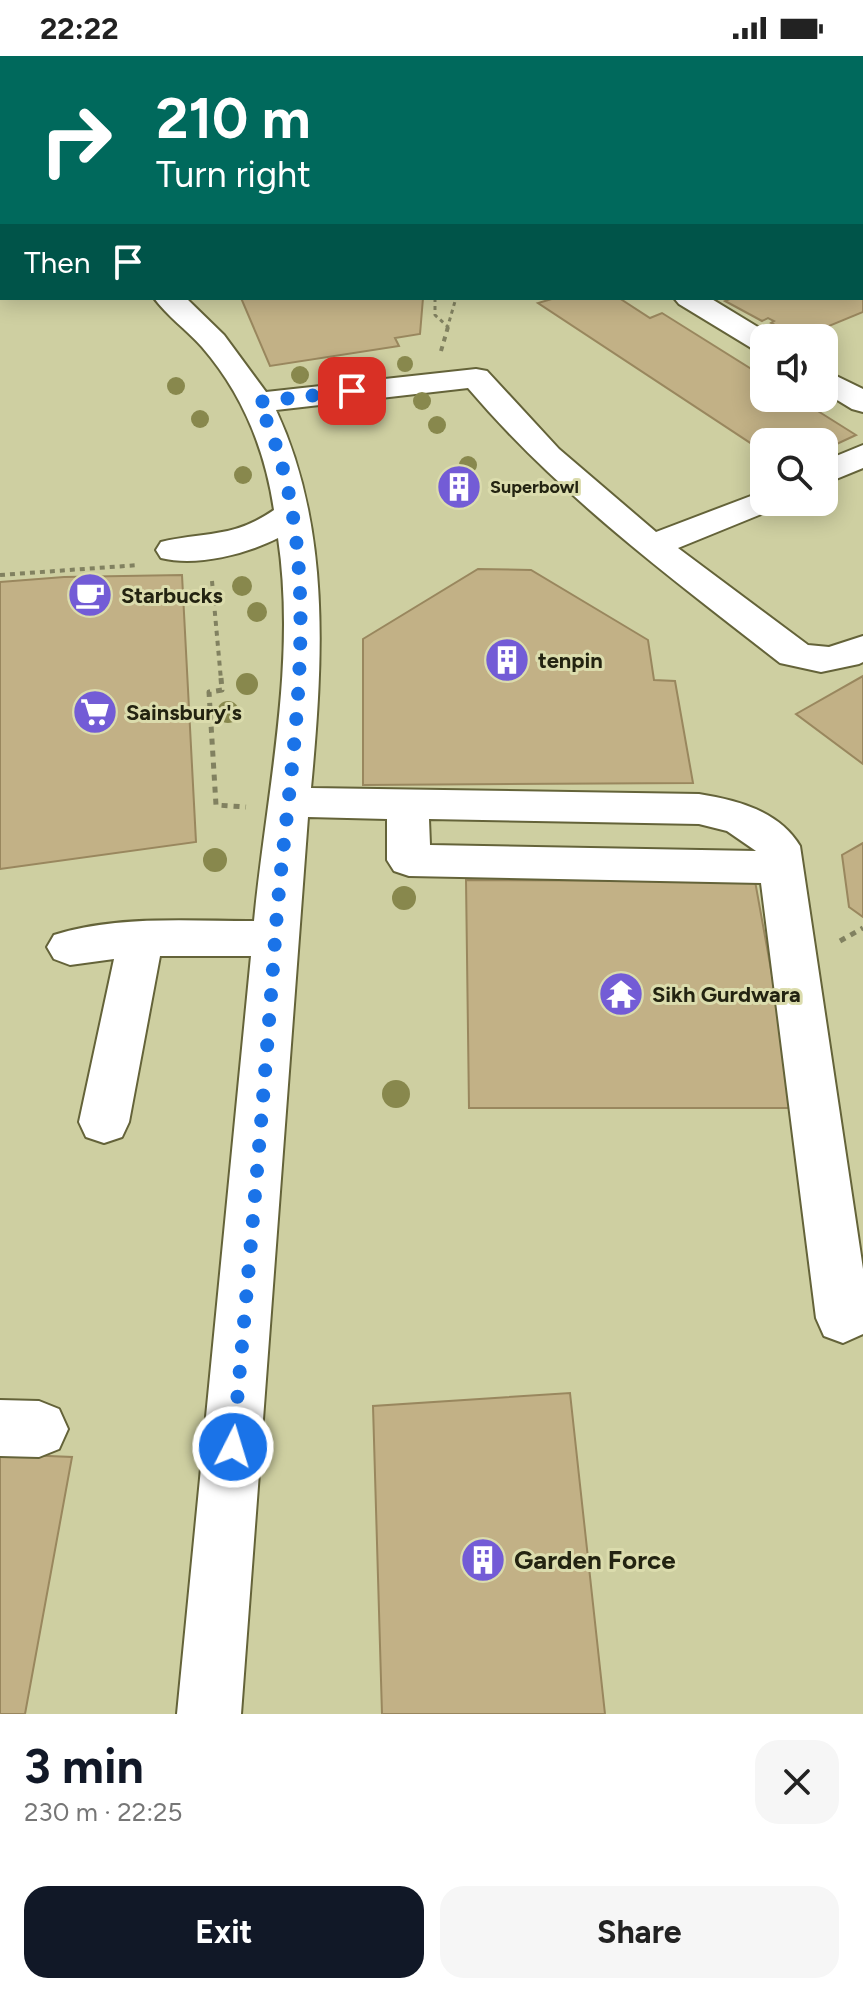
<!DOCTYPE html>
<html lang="en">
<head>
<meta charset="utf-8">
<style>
	body { margin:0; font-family:Figtree,sans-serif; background:#f6f6f6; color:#222; height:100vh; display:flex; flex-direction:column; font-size:30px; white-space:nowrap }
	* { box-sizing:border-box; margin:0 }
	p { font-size:26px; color:#767676 }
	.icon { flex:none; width:44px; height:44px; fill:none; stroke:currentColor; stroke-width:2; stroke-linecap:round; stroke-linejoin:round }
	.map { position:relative; height:1658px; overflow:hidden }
	.drawer { display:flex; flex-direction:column; background:#fff; flex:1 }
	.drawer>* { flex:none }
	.hud { position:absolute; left:0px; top:0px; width:864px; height:244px; box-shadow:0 4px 20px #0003; background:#00695c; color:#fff; overflow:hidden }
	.buttons { position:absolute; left:750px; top:268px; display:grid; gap:16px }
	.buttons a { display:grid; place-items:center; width:88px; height:88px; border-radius:16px; background:#fff; box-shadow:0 4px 20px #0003; font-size:40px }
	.pin { position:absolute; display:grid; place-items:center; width:68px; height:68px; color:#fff; margin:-34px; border-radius:16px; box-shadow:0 4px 12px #0006 }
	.me { position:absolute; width:88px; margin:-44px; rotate:5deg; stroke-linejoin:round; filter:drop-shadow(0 0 6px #0008) }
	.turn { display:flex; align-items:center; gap:28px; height:168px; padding:0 24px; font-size:36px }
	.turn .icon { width:104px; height:104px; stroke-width:2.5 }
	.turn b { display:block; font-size:56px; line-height:68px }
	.then { display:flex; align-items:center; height:76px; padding:0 24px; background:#0003; gap:16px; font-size:30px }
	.round { display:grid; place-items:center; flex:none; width:84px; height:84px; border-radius:24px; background:#f6f6f6 }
	.headline { display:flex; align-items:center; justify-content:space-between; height:136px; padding:0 24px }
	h1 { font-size:48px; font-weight:700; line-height:60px; color:#111827 }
	.button { display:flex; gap:16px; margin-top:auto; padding:16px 24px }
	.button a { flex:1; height:92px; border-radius:24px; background:#111827; color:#fff; font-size:32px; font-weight:700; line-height:92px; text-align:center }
	.button a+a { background:#f6f6f6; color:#222 }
	.status { display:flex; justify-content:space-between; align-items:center; height:56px; padding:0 40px; background:#fff; direction:ltr }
	.status svg { height:22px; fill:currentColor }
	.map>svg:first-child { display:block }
	.building { fill:#c2b186; stroke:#99875e; stroke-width:2 }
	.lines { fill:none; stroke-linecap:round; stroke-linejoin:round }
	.minor-casing { stroke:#646339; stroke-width:4 }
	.path-far2 { stroke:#818160; stroke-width:3; stroke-dasharray:4 4; stroke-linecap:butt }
	.path-far1 { stroke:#818160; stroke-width:4; stroke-dasharray:5 5; stroke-linecap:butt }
	.path { stroke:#818160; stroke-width:5; stroke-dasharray:6 6; stroke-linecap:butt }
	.minor { fill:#fff; fill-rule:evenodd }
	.tree { fill:#88884d }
	.route { stroke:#1a73e8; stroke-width:14; stroke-dasharray:0 25.2 }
	.labels { text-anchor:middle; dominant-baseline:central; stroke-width:6; stroke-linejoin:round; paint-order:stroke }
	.far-poi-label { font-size:18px; font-weight:bold; fill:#232311; stroke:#dbdcad; text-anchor:start }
	.poi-label { font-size:22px; font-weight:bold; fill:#232311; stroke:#dbdcad; text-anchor:start }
	.near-poi-label { font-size:26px; font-weight:bold; fill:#232311; stroke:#dbdcad; text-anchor:start }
</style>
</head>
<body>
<div class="status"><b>22:22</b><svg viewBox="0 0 49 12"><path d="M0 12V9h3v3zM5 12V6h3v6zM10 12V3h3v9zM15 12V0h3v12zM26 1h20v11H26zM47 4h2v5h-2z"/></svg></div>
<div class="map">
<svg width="863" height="1658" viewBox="0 0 863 1658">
	<rect width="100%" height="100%" fill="#cecfa1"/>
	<path class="building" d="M863,199V256L800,282L771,267L774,265L768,262L762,265L725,245L732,242H862Z
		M241,242H423L420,278L395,282L399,290L270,310Z
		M555,242H619L650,262L662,257L764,321V342H797L856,379L824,394V386H764V396L538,247Z
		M478,513L531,514L648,584L654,624L675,625L693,727L363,729V583Z
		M182,519L196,786L0,813V526L64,521Z
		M863,620V708L796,658Z
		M863,787V861L849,851L842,799Z
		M466,824L755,825L796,1052H469Z
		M570,1337L605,1658H382L373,1350Z
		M0,1398L72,1401L25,1658H0Z"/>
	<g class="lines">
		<g class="minor-casing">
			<path id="minor" d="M0,0H12L13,2H2L0,10Z
				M138,0H187L136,2Z
				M299,0H323V2H299Z
				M403,0H444L446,2H405Z
				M630,0H658L660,2H632Z
				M862,74H863V90H862Z
				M0,127H2L0,144Z
				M154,242H186L224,279L266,336L476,313L487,315L559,393L656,476L764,435V446H781L776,452L678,492L808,589L829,591L863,580V606L859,608L821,616L780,607C670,521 559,439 468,332L276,354C331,472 323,605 311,732L699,738C737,744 779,755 800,790L863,1213V1278L843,1287L824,1280L816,1262L761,827L409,820L394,815L387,804V763L308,761L241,1658H177L251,900H160L129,1066L122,1081L104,1087L86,1081L79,1066L114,903L70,909L54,903L47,891L54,879C117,859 189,865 254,865C266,739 297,608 278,482C246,498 197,511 161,502L156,494L161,486C207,475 232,483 274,454C265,393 242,337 202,291C187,274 167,260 154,242ZM429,763L699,768L727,775L756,795L430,789Z
				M674,242H710L776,282H764V296L753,293L679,248Z
				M824,314L863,333V356L852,353L824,336Z
				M863,389V412L824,428V405Z
				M0,1344L39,1345L59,1353L68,1373L59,1393L39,1401L0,1400Z"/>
		</g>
		<path class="path-far2" d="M518,0L530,2
			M435,242V259L447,270
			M447,273L456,242"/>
		<path class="path-far1" d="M441,295L448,271
			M0,519L139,509
			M212,525L221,624"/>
		<path class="path" d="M221,622L222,634L209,636L216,749L246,751
			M840,885L863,872"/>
		<use href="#minor" class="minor"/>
	</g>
	<g class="tree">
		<circle cx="405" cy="308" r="8"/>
		<circle cx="360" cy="314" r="9"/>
		<circle cx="300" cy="319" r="9"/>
		<circle cx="176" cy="330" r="9"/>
		<circle cx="422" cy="345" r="9"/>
		<circle cx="200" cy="363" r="9"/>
		<circle cx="437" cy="369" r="9"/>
		<circle cx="468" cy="409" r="9"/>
		<circle cx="243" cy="419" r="9"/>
		<circle cx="242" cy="530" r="10"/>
		<circle cx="257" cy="556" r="10"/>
		<circle cx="247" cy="628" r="11"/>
		<circle cx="228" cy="656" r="11"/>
		<circle cx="215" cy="804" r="12"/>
		<circle cx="404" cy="842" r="12"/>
		<circle cx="396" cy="1038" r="14"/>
	</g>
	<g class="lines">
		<path class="route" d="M233,1391C248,1222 263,1053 275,884C286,716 335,502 258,346L352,335"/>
	</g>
	<defs>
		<g id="building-disc" transform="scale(2.3)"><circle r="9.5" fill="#735cd6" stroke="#dbdcad"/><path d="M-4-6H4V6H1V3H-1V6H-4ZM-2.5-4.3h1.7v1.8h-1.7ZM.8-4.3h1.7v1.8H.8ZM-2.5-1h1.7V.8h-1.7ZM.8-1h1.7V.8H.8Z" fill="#fff"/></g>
		<g id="cafe-disc" transform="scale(2.3)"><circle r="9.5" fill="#735cd6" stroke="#dbdcad"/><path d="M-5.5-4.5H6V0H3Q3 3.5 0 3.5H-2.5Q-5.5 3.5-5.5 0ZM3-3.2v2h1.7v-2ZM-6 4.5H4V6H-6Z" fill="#fff"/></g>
		<g id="supermarket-disc" transform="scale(2.3)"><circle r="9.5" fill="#735cd6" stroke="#dbdcad"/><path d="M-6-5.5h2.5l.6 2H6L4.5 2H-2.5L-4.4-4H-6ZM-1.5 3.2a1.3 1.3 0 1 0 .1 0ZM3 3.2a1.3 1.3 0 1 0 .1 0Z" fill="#fff"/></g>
		<g id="temple-disc" transform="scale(2.3)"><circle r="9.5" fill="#735cd6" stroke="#dbdcad"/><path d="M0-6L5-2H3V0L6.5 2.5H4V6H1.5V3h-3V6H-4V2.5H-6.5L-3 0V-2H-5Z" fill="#fff"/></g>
	</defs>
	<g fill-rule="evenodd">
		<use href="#building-disc" x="459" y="431"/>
		<use href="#cafe-disc" x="90" y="539"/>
		<use href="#building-disc" x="507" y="604"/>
		<use href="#supermarket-disc" x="95" y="656"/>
		<use href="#temple-disc" x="621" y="938"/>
		<use href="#building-disc" x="483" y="1504"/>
	</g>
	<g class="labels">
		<g class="far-poi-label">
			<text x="490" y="431">Superbowl</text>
		</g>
		<g class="poi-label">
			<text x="121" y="539">Starbucks</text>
			<text x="538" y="604">tenpin</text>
			<text x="126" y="656">Sainsbury's</text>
			<text x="652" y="938">Sikh Gurdwara</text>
		</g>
		<g class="near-poi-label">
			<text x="514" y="1504">Garden Force</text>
		</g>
	</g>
</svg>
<div class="buttons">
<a><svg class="icon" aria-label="sound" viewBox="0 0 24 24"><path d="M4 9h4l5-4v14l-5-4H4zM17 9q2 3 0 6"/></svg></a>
<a><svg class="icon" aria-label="search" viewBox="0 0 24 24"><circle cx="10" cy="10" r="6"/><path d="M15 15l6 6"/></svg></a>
</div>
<div class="pin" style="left:352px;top:335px;background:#d93025"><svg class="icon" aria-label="arrive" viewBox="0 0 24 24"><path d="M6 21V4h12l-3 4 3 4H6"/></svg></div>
<svg class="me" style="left:233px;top:1391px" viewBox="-20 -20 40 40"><circle r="17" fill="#1a73e8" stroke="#fff" stroke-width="3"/><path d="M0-11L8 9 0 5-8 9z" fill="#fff"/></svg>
<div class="hud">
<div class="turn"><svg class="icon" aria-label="right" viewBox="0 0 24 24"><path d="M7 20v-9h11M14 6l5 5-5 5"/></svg><div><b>210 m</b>Turn right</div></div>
<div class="then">Then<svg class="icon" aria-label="arrive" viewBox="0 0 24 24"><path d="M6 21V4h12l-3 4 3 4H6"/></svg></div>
</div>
</div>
<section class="drawer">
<div class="headline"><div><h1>3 min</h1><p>230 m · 22:25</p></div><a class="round"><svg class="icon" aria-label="close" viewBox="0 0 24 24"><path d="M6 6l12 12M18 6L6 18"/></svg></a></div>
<div class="button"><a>Exit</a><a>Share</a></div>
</section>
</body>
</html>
